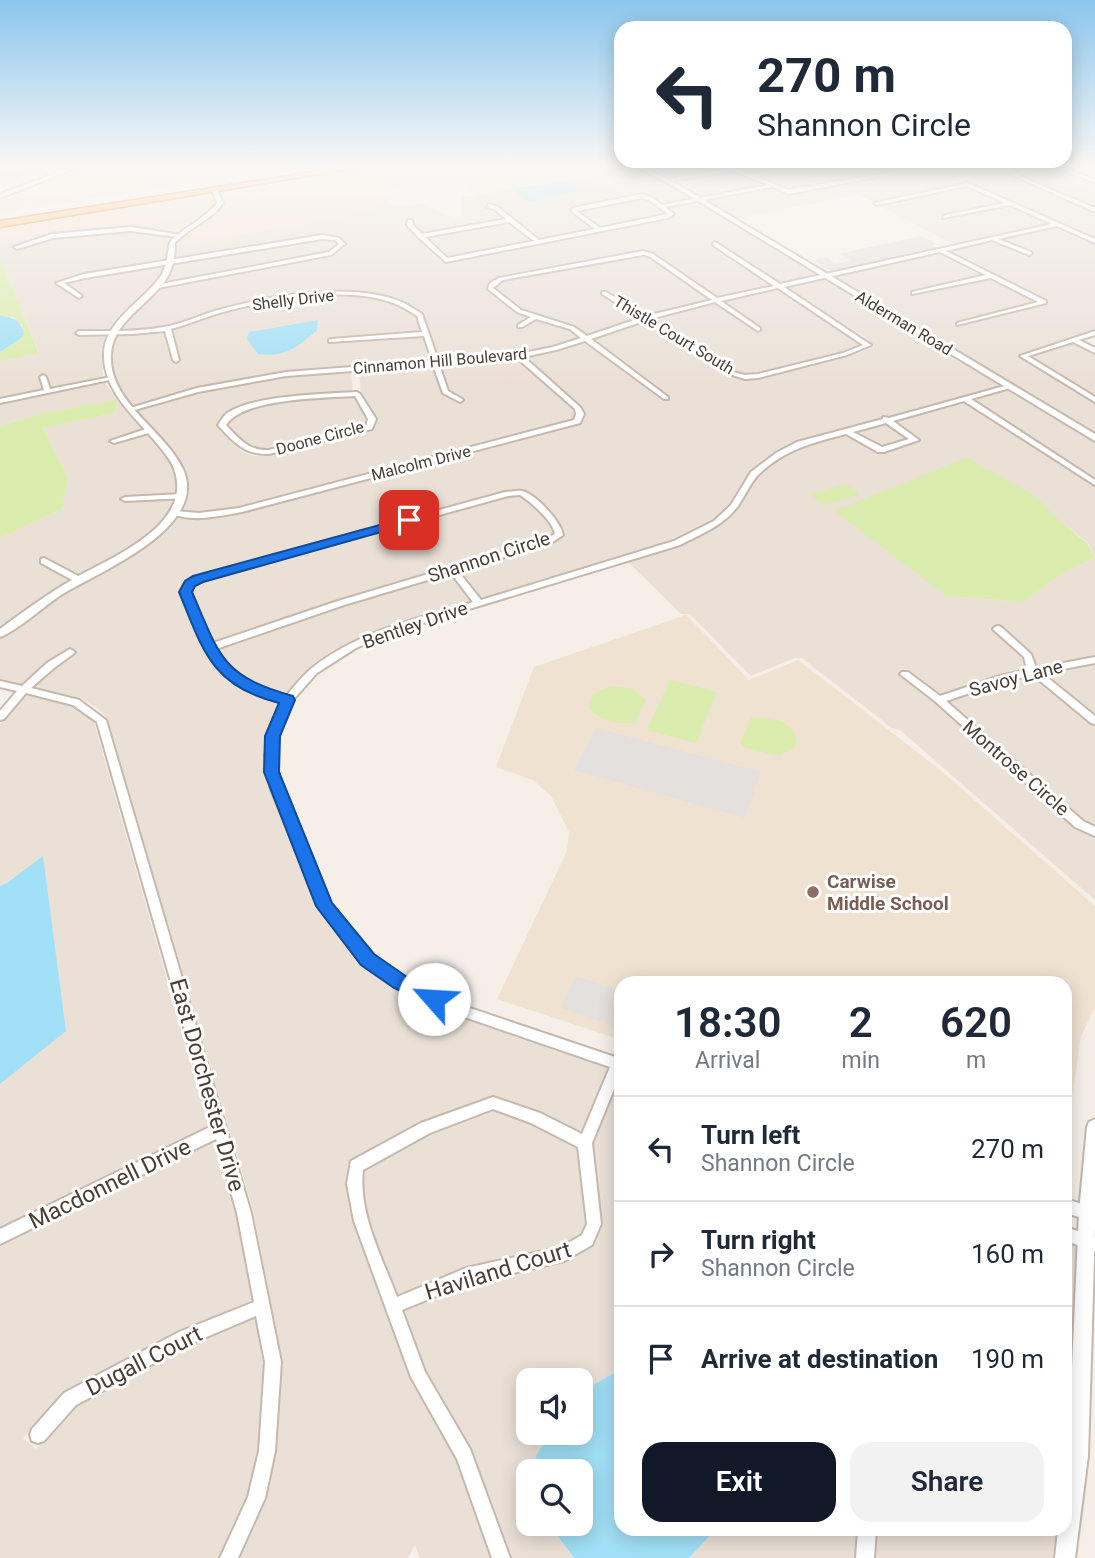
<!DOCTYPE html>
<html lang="en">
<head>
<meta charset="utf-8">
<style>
	body { margin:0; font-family:Roboto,sans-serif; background:#f2f2f3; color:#1f2937; height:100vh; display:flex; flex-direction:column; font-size:26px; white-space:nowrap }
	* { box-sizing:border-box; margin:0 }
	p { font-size:23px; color:#747a83 }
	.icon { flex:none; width:38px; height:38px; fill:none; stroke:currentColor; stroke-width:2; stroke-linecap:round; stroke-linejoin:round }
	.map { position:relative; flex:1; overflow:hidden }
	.drawer { position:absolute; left:614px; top:976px; width:458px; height:560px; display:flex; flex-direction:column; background:#fff; border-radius:21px; box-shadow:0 4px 18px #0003 }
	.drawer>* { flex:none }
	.hud { position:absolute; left:614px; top:21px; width:458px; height:147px; border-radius:21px; box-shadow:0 4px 18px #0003; background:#fff; color:#1f2937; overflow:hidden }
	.fabs { position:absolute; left:516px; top:1368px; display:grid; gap:14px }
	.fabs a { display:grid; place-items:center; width:77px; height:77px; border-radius:14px; background:#fff; box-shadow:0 4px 18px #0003; font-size:35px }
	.pin { position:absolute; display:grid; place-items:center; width:60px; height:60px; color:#fff; margin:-30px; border-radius:14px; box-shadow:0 4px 10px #0006 }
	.me { position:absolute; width:77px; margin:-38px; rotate:296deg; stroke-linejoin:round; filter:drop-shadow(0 0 5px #0008) }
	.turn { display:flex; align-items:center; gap:24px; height:147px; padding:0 28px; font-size:32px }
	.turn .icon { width:91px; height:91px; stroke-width:2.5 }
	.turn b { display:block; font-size:49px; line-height:60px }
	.eta { display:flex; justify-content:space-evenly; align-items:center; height:119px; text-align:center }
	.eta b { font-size:42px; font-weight:600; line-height:49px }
	.action { display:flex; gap:14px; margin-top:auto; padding:14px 28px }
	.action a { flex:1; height:80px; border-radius:21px; background:#111827; color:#fff; font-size:28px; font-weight:600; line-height:80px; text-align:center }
	.action a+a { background:#f2f2f3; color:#1f2937 }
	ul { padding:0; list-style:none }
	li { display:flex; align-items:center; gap:21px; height:105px; padding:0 28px; border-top:2px solid #e0e1e3 }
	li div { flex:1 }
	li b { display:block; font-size:26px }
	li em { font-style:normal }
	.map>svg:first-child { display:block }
	.residential { fill:#eae0d6 }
	.commercial { fill:#f8e2d2 }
	.education { fill:#efe2d1 }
	.green { fill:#daecae }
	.parking { fill:#e3e0dd }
	.water { fill:#a1e0f6 }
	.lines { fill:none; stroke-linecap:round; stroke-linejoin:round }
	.minor-casing { stroke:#c5b8ad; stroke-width:4 }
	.tertiary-casing { stroke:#c5b8ad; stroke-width:4 }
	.trunk-casing { stroke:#e9872e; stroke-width:3 }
	.minor { fill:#fff; fill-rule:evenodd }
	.tertiary { fill:#fff; fill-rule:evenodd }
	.trunk { fill:#ffc480; fill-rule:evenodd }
	.route { fill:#1a73e8; stroke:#114b97; stroke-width:2 }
	.education-dot { fill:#8d6e63; stroke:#fff; stroke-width:2.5 }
	.labels { text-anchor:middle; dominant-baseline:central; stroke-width:6; stroke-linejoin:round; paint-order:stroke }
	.far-street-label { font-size:16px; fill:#493f36; stroke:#fff }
	.street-label { font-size:19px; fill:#493f36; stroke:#fff }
	.education-label { font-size:19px; font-weight:bold; fill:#785e54; stroke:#fff; text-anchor:start }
	.near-street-label { font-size:23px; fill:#493f36; stroke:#fff }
</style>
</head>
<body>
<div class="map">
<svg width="1095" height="1558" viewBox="0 0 1095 1558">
	<rect width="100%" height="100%" fill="#f5efe8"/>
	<path class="residential" d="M32,167H73L62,172L0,181V173H14Z
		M675,167H790L753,173L733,168L673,179L658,170Z
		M801,167H908L912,168L790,191L756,175Z
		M931,167H1046L1010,174L1095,211V239L970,183L873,202L858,194L735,219L703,200L771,187L788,193H797Z
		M1055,167L1095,183V208L1016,175Z
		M640,169L695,199L664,205L654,199L634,196L577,207L570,210L572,213L594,230L540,240L489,205L486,207L494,209L505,220L422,234L413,225V220L407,221V226L444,261L668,218L674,214L667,206L697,201L823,276L782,285L717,242L712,244L776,286L719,298L654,255L642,251L499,278L489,283L487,288L516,311L532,316L516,327L521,328L537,318L569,329L582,339L518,354L440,361L423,314L415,308L389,298L360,295L333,293L283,297L222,309L167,327L119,331L161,286L333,254L341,250L346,244L340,238L321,236L176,260V246L357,214L355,211L392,205L395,207L422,204L453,218L461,216V197L512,189L528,202L581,191L567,180Z
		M734,170L768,185L700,198L675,180Z
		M968,185L1007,203L942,218L1011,205L1054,224L957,246L876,204Z
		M641,198L649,200L668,215L600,229L577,210Z
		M179,221L188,222L187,225L173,233L131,228L52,235L13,247L16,249L53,237L129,230L172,236L169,244V261L83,275L56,284L70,295L78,298L83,296L63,283L168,264L155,285L111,332L74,334L110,335L102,354L103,379L51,388L47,375L39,376L42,390L0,399V361L39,352L0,256V245L37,235L89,227Z
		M507,221L534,241L448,258L424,236Z
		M1058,226L1095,243V331L1018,356L1095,402V435L832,277L941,253L985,275L910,293L914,295L990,277L1039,302L955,324L959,326L1047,302L947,252L993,241L1031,255L1033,253L998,240Z
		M321,238L335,240L339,245L329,252L321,254L163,283L175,263Z
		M631,254L649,256L713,299L648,316L605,291L601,292L642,318L588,337L563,321L522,310L494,287L503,280Z
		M827,278L1002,386L797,443L776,453L750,473L729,505L713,521L674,540L482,599L459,570L551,543L563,535L564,529L560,523L529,493L506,492L203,574L186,582L181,589V596L202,647L218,672L245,692L281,703L271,723L265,746L267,782L318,909L361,963L396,988L447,1012L608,1068L598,1092L613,1096L621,1075V1369L581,1392V1381H528V1433H549L536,1456L537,1472H528V1524H549L574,1558H420L415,1545L408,1558H240L266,1500L277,1450L282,1360L253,1210L107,718L99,709L82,699L32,687L59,662L78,651L72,648L52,659L23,685L0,680V639L56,598L169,524L177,516L212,518L241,512L570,426L581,421L584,414L581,407L525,357L585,342L664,401L671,398L591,340L646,320L728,374L746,379L865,350L871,346L868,339L786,287Z
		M780,288L863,345L842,353L746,375L734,372L652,319L716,302L757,331L762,330L722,300Z
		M331,295L384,300L402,307L416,316L421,333L327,340V342L422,336L432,362L285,373L241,379L134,406L111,379V353L117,334L165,330L173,362L180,361L173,329L225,311L284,300Z
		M1074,342L1095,353V397L1027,356Z
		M517,358L574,409L576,414L573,420L214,513L180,511L188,495L187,474L177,455L136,409L243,382L351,371L353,392L278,398L238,407L219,419L218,426L241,451L253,456L269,455L373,427L376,419L361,393L359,371L433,365L441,392L459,403L465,400L449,391L441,364Z
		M104,382L143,430L108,441L111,443L146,433L168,458L178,476V494L122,497L120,501L176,499L170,512L149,534L80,576L46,558L38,562L71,581L0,630V538L62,509L68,478L43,428L115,413L117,401L44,413L0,426V403Z
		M1008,389L1095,441V480L970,399Z
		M354,396L367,420L365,426L268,451L258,452L249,448L226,424L227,419L242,410L279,402Z
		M963,401L1095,486V557L1087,542L1060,521L947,596L1023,602L1063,573L1095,558V656L1036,666L1032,655L1000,625L991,628L1022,657L1025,668L940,696L906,669L897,673L934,702L1074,826L1095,837V900L900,730L892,728L802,658H795L751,676L690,614H681L627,561L679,545L720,525L738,507L758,475L783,456L803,446L846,433L872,450L887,451L919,440L891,420Z
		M885,422L910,439L881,447L853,431Z
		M509,496H519L528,500L551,525L554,530L553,535L339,600L213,643L191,593L194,584L206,579Z
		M449,573L472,602L385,629L350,643L309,670L285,696L262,690L247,682L223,661L216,649Z
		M1095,663V716L1041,673Z
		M1031,675L1095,727V827L1083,821L947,702Z
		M25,694L72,705L94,722L209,1128L0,1230V1084L66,1030L42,857L7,883L0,886V724Z
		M213,1140L236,1217L252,1301L183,1330L68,1391L23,1438L36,1449L74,1406L187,1346L255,1318L263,1365L257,1452L247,1497L226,1544L218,1558H0V1245Z
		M1066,1242L1077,1246L1066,1467Z
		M715,1530H1058L1054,1558H689Z"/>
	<path class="commercial" d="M97,167H101L121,192L104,167H298L0,212V196L9,190L70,170Z
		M384,167H479L498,181L497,183L500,180L482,167H581L591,173L477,194L457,178L382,190L392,205L356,211L358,214L176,246L181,235L190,227L218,211L223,202L220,193Z
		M214,194L217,203L212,211L177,234L173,233L187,222L178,221L89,227L37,235L0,245V227Z"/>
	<path class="education" d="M686,615L749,680L798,660L939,769L1095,906V1008L1081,1036L1066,1141V984H621V1040L497,999L567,851L569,832L551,796L533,780L496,767L534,667Z"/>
	<path class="green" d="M0,256L39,353L0,361V352L19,340L23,334L22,325L13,317L0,316Z
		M117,400L115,413L43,428L68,478L62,509L0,538V426L44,413Z
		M967,458L1034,495L1060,521L1087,543L1095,558L1063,573L1023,602L947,596L834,511Z
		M847,484L860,495L823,505L810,494Z
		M670,680L717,692L696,743L647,730Z
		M612,686L633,689L646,700L635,722C621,726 595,719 588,706L593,694Z
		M760,717C776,718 793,723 797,740L795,746L780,756L745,748L740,743L751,718Z"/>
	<path class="parking" d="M921,236L937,244L932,246L936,248L838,270H829L813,260L826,257L837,265L836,263L851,261L839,254Z
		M596,728L761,772L745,818L574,770Z
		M575,976L621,991V1028L562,1008Z"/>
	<path class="water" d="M567,180L582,191L528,202L512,189Z
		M0,316C14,317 21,320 24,334L19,340L0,352Z
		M318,320L317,330C298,347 284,358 258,354L247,339L249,332Z
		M43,856L66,1031L0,1084V886L7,883Z
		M621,1369V1530H715L689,1558H574L549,1524H581V1472H537L536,1456L549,1433H581V1392Z"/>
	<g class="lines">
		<g class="minor-casing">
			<path id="minor" d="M72,167H78L0,198V194Z
				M789,167H797L755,176L789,190L919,167H927L789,194L773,187L665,207L674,214L668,218L446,262L418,237L407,225L408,220H412L413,225L422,234L506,219L494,209L487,207L489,204L498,207L539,240L595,229L571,211L573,208L642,194L653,198L662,205L768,185L734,171L671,181L669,179L734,168L750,174ZM642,198L649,200L668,214L600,228L577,211ZM509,222L534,241L447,258L425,237Z
				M1045,167H1054L1017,175L1095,208V212L1010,174Z
				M1056,167H1061L1095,180V183Z
				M968,183L1095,239V243L1057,226L998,239L1031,252L1032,253L1029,255L992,240L946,251L1046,301V303L957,325V323L1038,302L991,278L912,294V292L986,275L940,252L784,287L871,345L847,355L758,378L745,379L729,374L644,321L591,339L668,397V399H664L585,341L556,350L524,357L580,407L584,414L580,423L242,512C220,516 191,523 171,513L175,511L199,513L239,508L574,420L576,414L575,409L517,358L439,364L448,391L462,399L463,400L460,402L443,393L433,365L286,376L198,392L131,411L127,409L197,388L286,372L432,361L424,336L329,342V340L331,339L422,332L417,316C411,312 405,308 398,305C351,284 271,299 223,312C205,317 189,324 171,329L179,360L176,362L173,360L165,331L132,334L79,335L76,333L79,331C107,331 136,332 164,327C182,324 198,316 215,311C266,296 354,280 404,303C410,306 416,310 422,314L438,360L519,354L553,347L581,338L570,329L536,319L522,327H518V325L531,317L517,312L488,289L490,283L499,278L643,251L653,254L717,298L774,286L713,245V243L715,242L780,284L1052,224L1010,205L943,218L945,215L1005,203L967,186L877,205L874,203ZM643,255L649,256L712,300L646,316L606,292H602V294L640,318L587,336L574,327L521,310L493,288L503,280ZM778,288L863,345L843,353L758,374L745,375L733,372L650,319L715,302L758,331L760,330V328L721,301Z
				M131,227L181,235L178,237L131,231L53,238L17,249L14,247L52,234Z
				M322,235L339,238L345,244L331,255L158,288L156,287V285L329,252L339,244L335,240L322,239L85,278L64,283L81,295L82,296L79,298L56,283L84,274Z
				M1095,331V335L1079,340L1095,348V353L1073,342L1028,356L1095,397V402L1020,356Z
				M43,375L46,377L50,389L111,377L114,379L0,403V399L44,390L40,377Z
				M1008,385L1011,387L1010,388L971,399L1095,480V485L964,401L893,421L919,440L884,452H878L846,434C814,442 784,450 759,474C750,483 745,496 738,506C723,526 701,534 680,545L390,633L356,648L317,673L292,701L282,723L275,755L281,789L329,904L372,956L405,979L455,1003L621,1059V1072L592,1143L601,1224L592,1245L564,1261L466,1284L402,1310L425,1372L470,1449L510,1558H492L457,1459L411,1377L354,1221L347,1184L351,1161L421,1123L493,1097L540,1113L582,1134L610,1067L447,1011L397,987L364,964L320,909L271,789L265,755L272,723L282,702C257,696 234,687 218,666C213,660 210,653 204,648L205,647L182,594L186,583L202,575L505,492C510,492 517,490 522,491C536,494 561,522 563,535L551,543L458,571L481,600L674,541L714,521L731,505L751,472L776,453L797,442L883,419V417L889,418ZM886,423L909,439L882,447L853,432ZM520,495C531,502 553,521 555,534L545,539L338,601L213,643L190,594L194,585L208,579L508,496ZM451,573L473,602C418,619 358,631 312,668C302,676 294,687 286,696C254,689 234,676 216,649L344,605ZM493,1109L531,1123L578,1147L587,1224L582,1235L561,1247L466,1268L397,1297C382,1257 358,1213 363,1170L430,1133Z
				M357,392L360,394L376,419L372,429L269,454C245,455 233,442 218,425C220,422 222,419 224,416C244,395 328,394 357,392ZM355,396L368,419L366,426L269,450C249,451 239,439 226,425C243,398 324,398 355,396Z
				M149,428L153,430L152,432L114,443L110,441Z
				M182,494L186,496L185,498L125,501L121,499L125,497Z
				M44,558L82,578L83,580L79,583L76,582L41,563V559Z
				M998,626L1001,627L1031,654L1036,668L1095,657V663L1042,673L1095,716V724L1091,723L1033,675L1005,681L946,701L1083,821L1095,827V836L1075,827L936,702L900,674L902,672H908L940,696L1000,676L1027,670L1024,657L995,631L993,629L995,627Z
				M70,649L75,652L73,654L54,668L31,688L79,700L106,720L251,1213L281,1362L275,1451L265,1498L238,1558H220L248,1497L259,1451L265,1362L256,1316L190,1344L76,1405L44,1441L38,1443L32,1441L30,1435L32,1429L64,1393L179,1332L254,1302L237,1213L216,1139L0,1244V1229L212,1126L97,722L73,705L26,693L4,719L0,720V711L17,691L0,687V681L22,686L47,663Z
				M1066,1199L1095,1208V1222L1066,1213Z
				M1066,1227L1095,1237V1251L1066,1241Z
				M858,1530H876L874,1558H856Z"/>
		</g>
		<g class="tertiary-casing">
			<path id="tertiary" d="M636,167H643L679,185L1095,434V441L675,187Z
				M212,189H216L223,203C211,221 189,227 175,243C175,254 174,264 169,274C154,303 113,319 111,354C108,402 164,429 183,469C210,528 98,572 61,595C44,606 17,631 0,637V629C24,611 49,593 75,578C110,558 192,526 175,472C172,460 162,450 155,441C133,415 105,392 104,357C102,322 143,302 160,277C168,265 167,254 170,242C184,226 205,220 217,203Z
				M1095,1119V1227L1088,1456L1075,1558H1055L1058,1530H1066V1474L1068,1456L1079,1212L1087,1127L1089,1122Z"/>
		</g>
		<g class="trunk-casing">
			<path id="trunk" d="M346,167H363L0,227V221Z"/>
		</g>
		<use href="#minor" class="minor"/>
		<use href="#tertiary" class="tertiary"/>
		<use href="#trunk" class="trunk"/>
	</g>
	<linearGradient id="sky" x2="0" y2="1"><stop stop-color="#8bc6ee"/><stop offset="0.43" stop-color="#faf8f5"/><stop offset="1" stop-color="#faf8f5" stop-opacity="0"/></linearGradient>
	<rect width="1095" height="385" fill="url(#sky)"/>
	<path class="route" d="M409,517L413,518V523L203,582L195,586L192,592C220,656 221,676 293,696L295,700L280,736L279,772L332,903L374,954L407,977L441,993L444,999L441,1005L434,1007L394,988L361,965L316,906L264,772L265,736L279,703C211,686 203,650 179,592L185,581L193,576Z"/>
	<circle class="education-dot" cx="813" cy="892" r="7"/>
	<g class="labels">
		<g class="far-street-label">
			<text transform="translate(293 300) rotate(-7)">Shelly Drive</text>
			<text transform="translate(904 323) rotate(31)">Alderman Road</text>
			<text transform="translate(674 335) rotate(31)">Thistle Court South</text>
			<text transform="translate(440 361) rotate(-5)">Cinnamon Hill Boulevard</text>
			<text transform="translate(320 438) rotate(-15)">Doone Circle</text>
			<text transform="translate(421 463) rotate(-14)">Malcolm Drive</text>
		</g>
		<g class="street-label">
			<text transform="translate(489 557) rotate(-18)">Shannon Circle</text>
			<text transform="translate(415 625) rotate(-19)">Bentley Drive</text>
			<text transform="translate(1016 678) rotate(-15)">Savoy Lane</text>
			<text transform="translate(1016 768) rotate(41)">Montrose Circle</text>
		</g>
		<g class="education-label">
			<text x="827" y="881">Carwise<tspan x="827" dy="22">Middle School</tspan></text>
		</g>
		<g class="near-street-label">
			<text transform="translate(207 1085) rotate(74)">East Dorchester Drive</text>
			<text transform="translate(110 1184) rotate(-26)">Macdonnell Drive</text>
			<text transform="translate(498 1271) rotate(-17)">Haviland Court</text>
			<text transform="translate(144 1361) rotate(-27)">Dugall Court</text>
		</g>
	</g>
</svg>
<div class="fabs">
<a><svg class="icon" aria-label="sound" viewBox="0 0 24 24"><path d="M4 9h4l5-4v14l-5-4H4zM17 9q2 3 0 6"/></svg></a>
<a><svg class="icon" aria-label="search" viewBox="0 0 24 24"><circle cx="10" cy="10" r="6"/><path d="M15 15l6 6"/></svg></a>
</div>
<div class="pin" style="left:409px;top:520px;background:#d93025"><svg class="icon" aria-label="arrive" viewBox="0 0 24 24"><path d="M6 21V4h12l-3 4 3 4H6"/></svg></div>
<svg class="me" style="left:434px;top:999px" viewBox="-20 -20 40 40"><circle r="19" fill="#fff"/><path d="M0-13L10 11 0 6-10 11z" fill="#1a73e8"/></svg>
<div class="hud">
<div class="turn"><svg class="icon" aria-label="left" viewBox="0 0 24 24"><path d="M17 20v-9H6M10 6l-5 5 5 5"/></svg><div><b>270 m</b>Shannon Circle</div></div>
</div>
<section class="drawer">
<div class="eta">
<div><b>18:30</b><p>Arrival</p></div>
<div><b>2</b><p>min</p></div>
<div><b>620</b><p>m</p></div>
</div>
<ul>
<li><svg class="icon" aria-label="left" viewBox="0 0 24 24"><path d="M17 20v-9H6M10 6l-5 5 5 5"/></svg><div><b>Turn left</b><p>Shannon Circle</p></div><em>270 m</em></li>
<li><svg class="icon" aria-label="right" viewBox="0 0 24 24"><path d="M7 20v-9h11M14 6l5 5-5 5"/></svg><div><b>Turn right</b><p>Shannon Circle</p></div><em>160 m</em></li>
<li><svg class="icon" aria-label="arrive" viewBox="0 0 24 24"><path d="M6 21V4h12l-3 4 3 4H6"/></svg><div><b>Arrive at destination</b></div><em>190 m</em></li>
</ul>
<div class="action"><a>Exit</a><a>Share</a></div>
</section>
</div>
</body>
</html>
